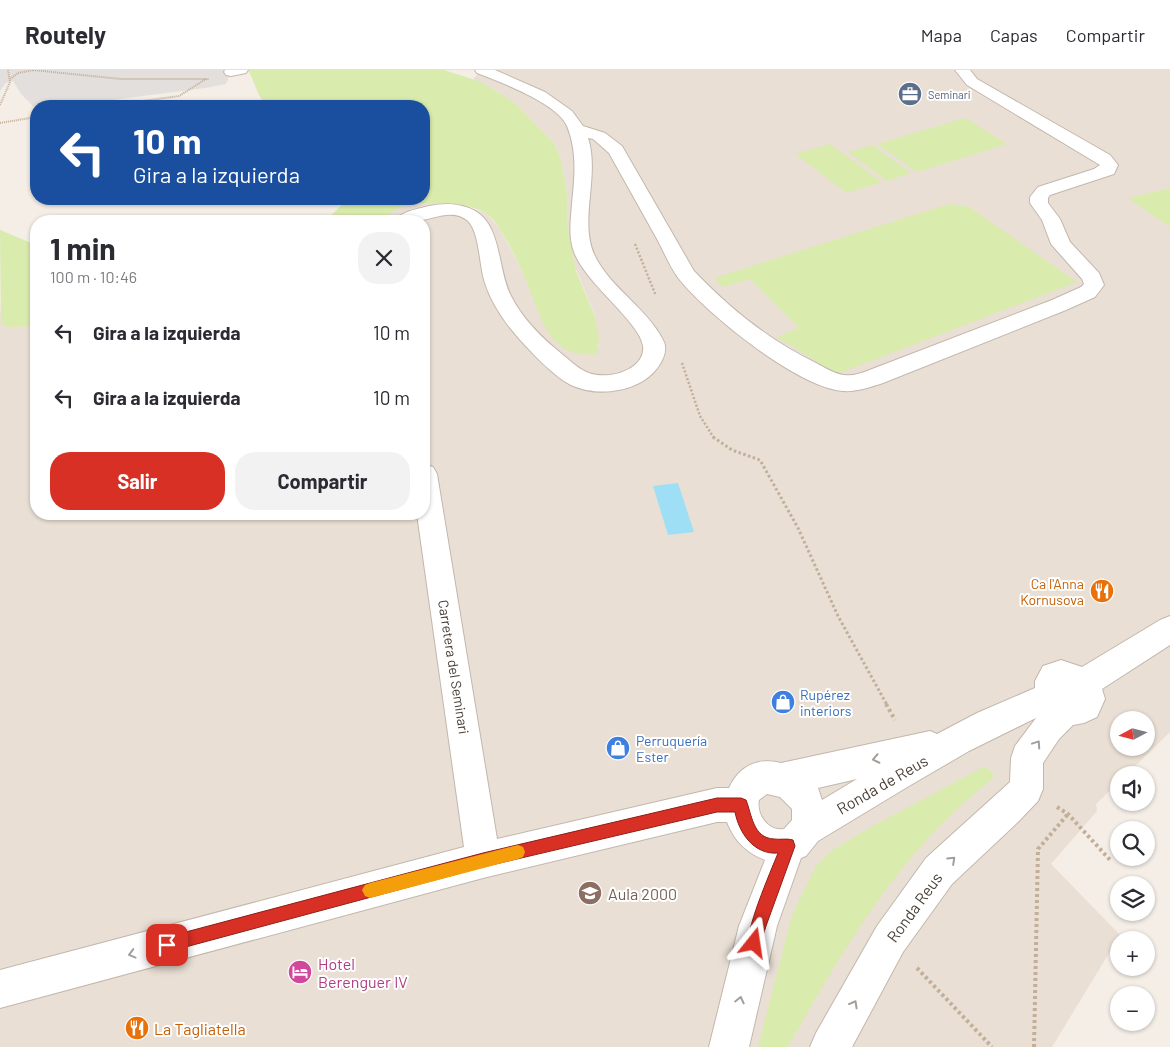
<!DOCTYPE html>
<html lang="es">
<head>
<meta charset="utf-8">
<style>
	body { margin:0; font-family:Barlow,sans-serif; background:#f2f2f3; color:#2b2b33; height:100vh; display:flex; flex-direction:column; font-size:19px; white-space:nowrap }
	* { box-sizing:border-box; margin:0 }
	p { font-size:16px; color:#7c7c81 }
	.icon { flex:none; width:28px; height:28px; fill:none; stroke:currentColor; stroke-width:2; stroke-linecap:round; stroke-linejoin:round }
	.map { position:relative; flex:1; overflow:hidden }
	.side { position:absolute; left:30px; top:145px; width:400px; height:305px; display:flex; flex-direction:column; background:#fff; border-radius:20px; box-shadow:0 1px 4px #0004 }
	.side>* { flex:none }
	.hud { position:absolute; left:30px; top:30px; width:400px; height:105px; border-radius:20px; box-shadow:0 1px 4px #0004; background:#1a4fa0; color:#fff; overflow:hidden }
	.needle { width:32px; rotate:263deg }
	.controls { position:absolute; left:1110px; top:641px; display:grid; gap:10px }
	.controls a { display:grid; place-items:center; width:45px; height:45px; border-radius:50%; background:#fff; box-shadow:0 1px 4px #0004; font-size:25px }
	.pin { position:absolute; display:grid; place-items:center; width:42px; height:42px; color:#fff; margin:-21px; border-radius:10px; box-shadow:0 2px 8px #0006 }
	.me { position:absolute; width:55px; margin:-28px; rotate:15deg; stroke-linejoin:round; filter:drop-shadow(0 0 4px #0008) }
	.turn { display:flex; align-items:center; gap:18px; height:105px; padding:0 20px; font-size:22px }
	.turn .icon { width:65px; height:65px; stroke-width:2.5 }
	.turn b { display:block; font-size:35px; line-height:42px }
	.round { display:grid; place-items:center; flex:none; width:52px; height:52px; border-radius:20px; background:#f2f2f3 }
	.overview { display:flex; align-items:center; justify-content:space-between; height:85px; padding:0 20px }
	h1 { font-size:30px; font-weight:700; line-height:38px }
	.primary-button { display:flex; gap:10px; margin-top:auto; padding:10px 20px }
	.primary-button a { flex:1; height:58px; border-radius:20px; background:#d93025; color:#fff; font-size:20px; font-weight:700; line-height:58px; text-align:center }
	.primary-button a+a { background:#f2f2f3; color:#2b2b33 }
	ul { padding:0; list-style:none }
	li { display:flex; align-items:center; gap:15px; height:65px; padding:0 20px }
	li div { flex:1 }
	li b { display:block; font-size:19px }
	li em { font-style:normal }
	header { display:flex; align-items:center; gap:30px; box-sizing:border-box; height:70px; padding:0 25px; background:#fff; border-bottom:1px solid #e1e1e2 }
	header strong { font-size:24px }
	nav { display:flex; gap:28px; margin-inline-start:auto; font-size:18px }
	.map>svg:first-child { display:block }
	.residential { fill:#e9dfd4; fill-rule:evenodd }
	.green { fill:#d9ebad }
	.parking { fill:#e2dfdc }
	.water { fill:#9fdff5 }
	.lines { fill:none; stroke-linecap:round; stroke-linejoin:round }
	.minor-casing { stroke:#c3b7ac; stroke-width:2 }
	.path-far3 { stroke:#c3ae99; stroke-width:2; stroke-dasharray:1 1; stroke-linecap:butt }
	.path-far2 { stroke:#c3ae99; stroke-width:2.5; stroke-dasharray:2 2; stroke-linecap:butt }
	.path-far1 { stroke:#c3ae99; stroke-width:3; stroke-dasharray:2.5 2.5; stroke-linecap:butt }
	.path { stroke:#c3ae99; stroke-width:4; stroke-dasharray:3 3; stroke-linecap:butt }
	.minor { fill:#fff; fill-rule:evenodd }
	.oneway { stroke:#a49e9a }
	.route { fill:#d93025; stroke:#8d1f18 }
	.slow { fill:#f59e0b }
	.labels { text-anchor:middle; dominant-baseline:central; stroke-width:4; stroke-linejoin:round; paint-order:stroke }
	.far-service-label { font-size:11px; fill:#4e5e75; stroke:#fff; text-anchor:start }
	.food-label { font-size:14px; fill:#c56008; stroke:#fff; text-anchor:end }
	.street-label { font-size:14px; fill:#483e35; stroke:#fff }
	.shop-label { font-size:14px; fill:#366cbe; stroke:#fff; text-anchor:start }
	.near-street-label { font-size:16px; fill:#483e35; stroke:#fff }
	.near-education-label { font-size:16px; fill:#785e54; stroke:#fff; text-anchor:start }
	.near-hotel-label { font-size:16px; fill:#b23c85; stroke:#fff; text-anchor:start }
	.near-food-label { font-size:16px; fill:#c56008; stroke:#fff; text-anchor:start }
</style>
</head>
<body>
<header>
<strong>Routely</strong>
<nav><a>Mapa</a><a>Capas</a><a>Compartir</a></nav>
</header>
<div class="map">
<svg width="1170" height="977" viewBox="0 0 1170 977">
	<rect width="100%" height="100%" fill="#f4eee7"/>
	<path class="residential" d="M482,0H1170V662L1126,705H1119V712L1096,734L1097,741L1051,794L1120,865L1052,977H0V232L1,247L9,257L36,256V444H424V151H381L390,141L407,135L428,133L468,137L486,143L499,158L513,183L526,209L542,250L551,265L599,277L595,246L574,194L568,159L567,123L560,86L553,72L524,42L498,22L473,9ZM1119,650H1146V678H1119Z"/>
	<path class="green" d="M248,0H444L478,11L498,22L516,34L553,72L560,86L567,123L568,159L576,201L595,247L599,269L597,284C548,290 541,246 526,210C520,195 512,180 504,166C499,158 493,147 485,143C471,134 452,135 436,134C415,132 395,135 381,151H327C332,142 341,138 346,129H424V36H267C257,26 255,12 248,0Z
		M965,48L1007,74L917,102L877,74Z
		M830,74L882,112L847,123L795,84Z
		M872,75L911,103L887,111L848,82Z
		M1170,118V157L1128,128Z
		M949,134L969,137L1077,212L837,304L777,267L799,258L750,209L723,217L714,208Z
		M0,160L36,175V256L9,257L1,254Z
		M985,696L995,706C981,719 966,730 952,744C883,810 835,894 788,977H758L792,845L816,796L831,781L864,761Z"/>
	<path class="parking" d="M0,0H230L231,2L226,14L205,18L65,36H62V33L34,37L21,24L13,11L6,13L0,21Z"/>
	<path class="water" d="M678,413L694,462L668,465L653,416Z"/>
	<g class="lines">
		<g class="minor-casing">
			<path id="minor" d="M225,0H248L246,3L231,6L226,5L224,2Z
				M475,0H495L545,22L572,41L583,56L605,63L622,76L694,201C729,238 770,271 816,293C825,298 835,304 844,305C853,306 859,304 867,301L1052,230L1081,217L1084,214L1082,209L1051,174L1042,150L1030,133V127L1038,117L1094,99L1100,95L967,15L955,0H970L977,9L1110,85L1118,95L1114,104L1050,125L1048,128V133L1060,149L1070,172L1099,203L1104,215L1095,227L1066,240L883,313C870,317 857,322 843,321C797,317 707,244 679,209C670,197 664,182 657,169C641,140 625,112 609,83L593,69L588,68C600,105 579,150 594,184C608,215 641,234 659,263C661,267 665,272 665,276C666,283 663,289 660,294C643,322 599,328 571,315C555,307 535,286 523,273C507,256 492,235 485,213C479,196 480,163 468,151C453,138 434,149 417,151C410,152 402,151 395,151C401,141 418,139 429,136C440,134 451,133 462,136C504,145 495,195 511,226C523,250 543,269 563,285C580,299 587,307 610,305C625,303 645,294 643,276C640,252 585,213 574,182C568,166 571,149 572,133C575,106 577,80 567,56C557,33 500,12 477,3Z
				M424,394L433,397L437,404L497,769L717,718H729C739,696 758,687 781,693L930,661L937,664L977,643L1035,618V611L1043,596L1061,590L1082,597L1160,550L1170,546V575L1102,619L1105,629L1097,647L1084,653L1073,655L1059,669L1043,693V719L1038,731L1019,751L952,814L903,882L852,977H810L816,963L877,856L926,788L1010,712L1011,688L1015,676L1036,648L969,681L909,716L818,771L806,786L801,788L777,856L749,977H709L739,856L765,790C745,782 735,771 727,752H717L483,808L0,938V900L464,777L417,444H424ZM857,709L822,730L818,718ZM767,724L780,727L792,739V750L784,759C768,762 756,744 759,730Z"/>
		</g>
		<path class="path-far3" d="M33,0L121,9H209
			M10,9L18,3L34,0
			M0,35L10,12L8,0
			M107,36L179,26L206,9
			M0,53L36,47"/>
		<path class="path-far2" d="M635,174L656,226
			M682,293L700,346L714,368"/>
		<path class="path-far1" d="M713,367L732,380L760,390L798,458L838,546L887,635"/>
		<path class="path" d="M886,634L895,650
			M1057,737L1068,744L1111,791
			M917,898L992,977
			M1034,977L1038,779L1068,744"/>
		<use href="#minor" class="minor"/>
	</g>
	<defs><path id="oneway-chevron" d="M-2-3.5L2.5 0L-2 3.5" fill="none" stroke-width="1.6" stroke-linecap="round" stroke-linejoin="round" transform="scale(1.25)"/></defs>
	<g class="oneway">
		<use href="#oneway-chevron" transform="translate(1037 674) rotate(-56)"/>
		<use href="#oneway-chevron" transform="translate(876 689) rotate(168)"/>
		<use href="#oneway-chevron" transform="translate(952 790) rotate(-43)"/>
		<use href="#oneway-chevron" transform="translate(132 884) rotate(165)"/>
		<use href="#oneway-chevron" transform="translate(740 930) rotate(-77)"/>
		<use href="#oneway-chevron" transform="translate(854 934) rotate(-61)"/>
	</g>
	<path class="route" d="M717,728H741L746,730C752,745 753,768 774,769C781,770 786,768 793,770L795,776L766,856L759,878L754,881L749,878C743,864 771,801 778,783C754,785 739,763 735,742H717L483,797L167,882L162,880L159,875L162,869L167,867L483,783Z"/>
	<path class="slow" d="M518,775L523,777L525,782L523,787L518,789L370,828L365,826L362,820L365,815L370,813Z"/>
	<defs>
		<g id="office-disc" transform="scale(1.25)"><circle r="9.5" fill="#5c6f8a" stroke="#fff"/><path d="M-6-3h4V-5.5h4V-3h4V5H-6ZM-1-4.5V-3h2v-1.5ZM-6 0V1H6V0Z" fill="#fff"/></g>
		<g id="restaurant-disc" transform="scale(1.25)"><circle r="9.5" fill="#e8710a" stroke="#fff"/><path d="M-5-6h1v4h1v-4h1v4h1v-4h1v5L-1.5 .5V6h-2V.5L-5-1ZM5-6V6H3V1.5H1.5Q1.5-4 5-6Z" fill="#fff"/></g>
		<g id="shop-disc" transform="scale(1.25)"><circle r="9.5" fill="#3f7fe0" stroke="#fff"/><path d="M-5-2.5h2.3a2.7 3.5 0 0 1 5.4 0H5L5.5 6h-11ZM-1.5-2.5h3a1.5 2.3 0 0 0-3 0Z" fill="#fff"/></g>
		<g id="school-disc" transform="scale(1.25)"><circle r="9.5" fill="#8d6e63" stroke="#fff"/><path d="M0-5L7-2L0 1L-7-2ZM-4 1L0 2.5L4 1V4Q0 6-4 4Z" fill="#fff"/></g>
		<g id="hotel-disc" transform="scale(1.25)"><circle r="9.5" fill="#d1479c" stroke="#fff"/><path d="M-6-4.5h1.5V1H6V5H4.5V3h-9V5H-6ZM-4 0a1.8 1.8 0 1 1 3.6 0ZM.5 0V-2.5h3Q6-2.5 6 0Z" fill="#fff"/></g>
	</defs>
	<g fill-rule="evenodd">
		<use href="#office-disc" x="910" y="24"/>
		<use href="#restaurant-disc" x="1102" y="521"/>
		<use href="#shop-disc" x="783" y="632"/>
		<use href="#shop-disc" x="618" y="678"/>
		<use href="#school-disc" x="590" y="823"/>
		<use href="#hotel-disc" x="300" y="902"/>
		<use href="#restaurant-disc" x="137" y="958"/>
	</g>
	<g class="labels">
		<g class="far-service-label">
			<text x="928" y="24">Seminari</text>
		</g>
		<g class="food-label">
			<text x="1084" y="513">Ca l'Anna<tspan x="1084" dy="16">Kornusova</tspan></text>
		</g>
		<g class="street-label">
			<text transform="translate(454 597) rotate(81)">Carretera del Seminari</text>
		</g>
		<g class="shop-label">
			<text x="800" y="624">Rupérez<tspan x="800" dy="16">interiors</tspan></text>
			<text x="636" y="670">Perruquería<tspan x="636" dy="16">Ester</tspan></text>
		</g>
		<g class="near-street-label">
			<text transform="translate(882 714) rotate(-30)">Ronda de Reus</text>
			<text transform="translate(914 837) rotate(-54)">Ronda Reus</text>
		</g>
		<g class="near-education-label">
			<text x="608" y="823">Aula 2000</text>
		</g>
		<g class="near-hotel-label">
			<text x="318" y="893">Hotel<tspan x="318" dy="18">Berenguer IV</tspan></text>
		</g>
		<g class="near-food-label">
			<text x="154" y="958">La Tagliatella</text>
		</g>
	</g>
</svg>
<div class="controls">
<a><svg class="needle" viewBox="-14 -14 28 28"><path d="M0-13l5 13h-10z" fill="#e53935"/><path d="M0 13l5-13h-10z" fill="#7c7c81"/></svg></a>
<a><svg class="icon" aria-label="sound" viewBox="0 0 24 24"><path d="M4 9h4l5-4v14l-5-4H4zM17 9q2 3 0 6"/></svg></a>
<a><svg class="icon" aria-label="search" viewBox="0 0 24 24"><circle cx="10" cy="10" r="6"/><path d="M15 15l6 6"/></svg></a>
<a><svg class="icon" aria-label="layers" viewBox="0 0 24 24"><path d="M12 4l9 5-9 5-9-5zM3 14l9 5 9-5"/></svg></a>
<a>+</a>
<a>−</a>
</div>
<div class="pin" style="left:167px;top:875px;background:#d93025"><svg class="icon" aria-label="arrive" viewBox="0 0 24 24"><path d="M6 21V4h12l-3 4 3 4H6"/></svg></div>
<svg class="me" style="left:754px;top:873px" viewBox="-20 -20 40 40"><path d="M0-17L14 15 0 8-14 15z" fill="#d93025" stroke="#fff" stroke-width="4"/></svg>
<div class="hud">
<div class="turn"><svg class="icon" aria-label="left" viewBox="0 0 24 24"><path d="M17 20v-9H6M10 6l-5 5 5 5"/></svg><div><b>10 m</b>Gira a la izquierda</div></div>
</div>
<section class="side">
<div class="overview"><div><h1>1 min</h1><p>100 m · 10:46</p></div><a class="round"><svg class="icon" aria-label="close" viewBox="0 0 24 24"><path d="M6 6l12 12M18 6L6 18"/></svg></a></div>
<ul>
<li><svg class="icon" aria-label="left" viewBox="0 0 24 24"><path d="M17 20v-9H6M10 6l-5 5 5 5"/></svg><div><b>Gira a la izquierda</b></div><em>10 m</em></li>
<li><svg class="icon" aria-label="left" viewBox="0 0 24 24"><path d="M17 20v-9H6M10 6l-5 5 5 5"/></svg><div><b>Gira a la izquierda</b></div><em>10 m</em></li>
</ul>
<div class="primary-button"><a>Salir</a><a>Compartir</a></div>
</section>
</div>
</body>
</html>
